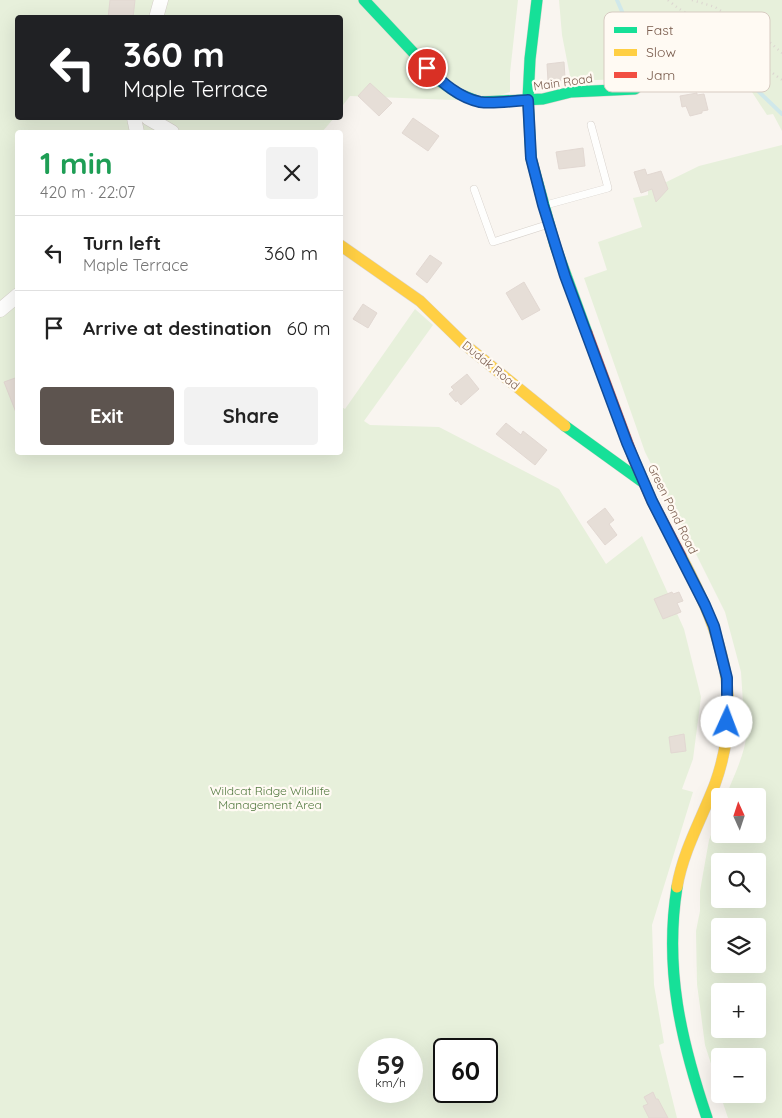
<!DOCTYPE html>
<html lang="en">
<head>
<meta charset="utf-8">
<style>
	body { margin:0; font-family:Quicksand,sans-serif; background:#f2f2f2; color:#222; height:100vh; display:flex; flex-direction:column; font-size:19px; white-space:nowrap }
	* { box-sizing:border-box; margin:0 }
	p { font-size:16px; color:#767676 }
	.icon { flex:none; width:28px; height:28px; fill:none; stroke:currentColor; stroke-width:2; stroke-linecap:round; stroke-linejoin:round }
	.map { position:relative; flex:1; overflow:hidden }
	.details { position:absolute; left:15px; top:130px; width:328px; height:325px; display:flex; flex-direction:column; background:#fff; border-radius:5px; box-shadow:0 5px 20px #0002 }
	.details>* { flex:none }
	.guide { position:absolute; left:15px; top:15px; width:328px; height:105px; border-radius:5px; box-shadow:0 5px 20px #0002; background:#202124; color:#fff; overflow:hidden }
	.needle { width:32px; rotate:357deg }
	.buttons { position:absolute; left:711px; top:788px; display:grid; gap:10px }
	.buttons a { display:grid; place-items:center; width:55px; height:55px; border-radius:5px; background:#fff; box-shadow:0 5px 20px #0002; font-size:25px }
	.speed { position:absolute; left:358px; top:1038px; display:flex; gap:10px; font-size:25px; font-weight:700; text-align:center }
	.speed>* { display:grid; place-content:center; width:65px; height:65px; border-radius:50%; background:#fff; box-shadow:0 5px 20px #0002; line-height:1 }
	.speed small { font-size:12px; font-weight:400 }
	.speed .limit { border:2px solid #111; border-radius:8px; background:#fff; color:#111 }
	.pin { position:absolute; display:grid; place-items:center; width:42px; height:42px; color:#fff; margin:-21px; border:2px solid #fff; border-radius:50%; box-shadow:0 1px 5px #0007 }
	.me { position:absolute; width:55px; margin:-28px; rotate:2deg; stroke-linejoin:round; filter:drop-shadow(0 0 4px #0008) }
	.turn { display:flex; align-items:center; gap:18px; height:105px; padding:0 25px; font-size:22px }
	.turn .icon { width:65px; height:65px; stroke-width:2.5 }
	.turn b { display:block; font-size:35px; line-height:42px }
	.round { display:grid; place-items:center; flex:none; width:52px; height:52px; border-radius:5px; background:#f2f2f2 }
	.overview { display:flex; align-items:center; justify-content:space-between; height:85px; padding:0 25px }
	h1 { font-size:30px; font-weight:700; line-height:38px; color:#1e9e55 }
	.action { display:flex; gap:10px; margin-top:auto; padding:10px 25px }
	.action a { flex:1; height:58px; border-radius:5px; background:#5d544f; color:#fff; font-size:20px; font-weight:700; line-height:58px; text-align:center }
	.action a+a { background:#f2f2f2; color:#222 }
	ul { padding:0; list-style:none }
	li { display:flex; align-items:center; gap:15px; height:75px; padding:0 25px; border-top:1px solid #e0e0e0 }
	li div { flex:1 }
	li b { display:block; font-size:19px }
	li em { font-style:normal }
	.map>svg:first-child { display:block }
	.green { fill:#e7f0db; fill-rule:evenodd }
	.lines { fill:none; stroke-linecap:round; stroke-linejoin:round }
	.stream { stroke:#d0e8ea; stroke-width:4 }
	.building { fill:#e6ded7; stroke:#e2d8d2 }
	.lane-casing { stroke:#d7d1cb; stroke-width:8 }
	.street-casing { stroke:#d7d1cb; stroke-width:15 }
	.fast-casing { stroke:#d9d2cb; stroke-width:12 }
	.slow-casing { stroke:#d9d2cb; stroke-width:12 }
	.jam-casing { stroke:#d9d2cb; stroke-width:12 }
	.path { stroke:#dcd5d0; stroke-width:2.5; stroke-dasharray:1 4; stroke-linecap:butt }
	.lane { stroke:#fefefd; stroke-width:7 }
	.street { stroke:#fefefd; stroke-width:14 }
	.fast { stroke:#16e098; stroke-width:11 }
	.slow { stroke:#ffcf43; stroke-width:11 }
	.jam { stroke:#f24e42; stroke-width:11 }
	.route-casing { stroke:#114b97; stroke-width:12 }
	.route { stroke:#1a73e8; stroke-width:9 }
	.labels { text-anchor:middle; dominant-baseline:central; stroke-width:4.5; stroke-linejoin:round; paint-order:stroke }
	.street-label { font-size:12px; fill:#7a5c4d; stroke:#fffaf3 }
	.park-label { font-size:12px; fill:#537a41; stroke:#fffaf3 }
	.key { fill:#fffaf3; stroke:#d7cbc1; stroke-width:1 }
	.key-label { font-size:14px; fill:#7a5c4d }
</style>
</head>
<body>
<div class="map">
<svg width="782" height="1118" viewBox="0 0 782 1118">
	<rect width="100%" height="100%" fill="#f9f5f0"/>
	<path class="green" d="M0,0H518L510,73V92L480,101L350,96L340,109V18H18V118H334L322,132H18V452H340V406L345,409L415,309L433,325L364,421L370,425L439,427L559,489L606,564L642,536L684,629L701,697L693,759L682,789L693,792L652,925L654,985L664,1043L659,1045L677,1118H0ZM369,1049H411V1091H369ZM444,1049H486V1091H444Z
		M559,0H782V131L773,114L767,115L728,55L643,64C638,73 633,77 623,79L571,81L562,35Z
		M782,145V1118H728L720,1094H758V1056H720V1092L705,1045L697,984L696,931L700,911V891L709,840L720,811V834H758V796H726C735,772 750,746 746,720L744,719L741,672L725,612L645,452L584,278L607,270L598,242L642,227L633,198L648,195V191L699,166ZM720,861H758V899H720ZM720,926H758V964H720ZM720,991H758V1029H720Z"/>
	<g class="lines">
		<path class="stream" d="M617,0L640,53L728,62L782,114"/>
	</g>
	<path class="building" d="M110,0H135L133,18H108Z
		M564,62L565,78H560L561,81H548L547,64Z
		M370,83L392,103L379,116L358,96Z
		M697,93V95L704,94L708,110L702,111V113L690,116L686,106L682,107L680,96Z
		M413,118L439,136L428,151L402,133Z
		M583,148L585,166L559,169L556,152Z
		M645,169L647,175L661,171L668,189L656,202L652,189L641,193L634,172Z
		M430,255L442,263L427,283L416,274Z
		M524,282L540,310L522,320L506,293Z
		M363,304L377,313L368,328L353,319Z
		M467,374L479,389L461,405L457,400L456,402L449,394L454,390L451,387Z
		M18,377V415H17L4,382Z
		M506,423L521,435L523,431L547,450L535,465L496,434Z
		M605,508L614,520L609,524L617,535L605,545L587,522Z
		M672,592L673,594L679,592L683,601L677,603L681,612L663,619L654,599Z
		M684,734L686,751L671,753L669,737Z
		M653,1092L656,1099H658L668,1118H649L643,1106L648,1104L644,1097Z"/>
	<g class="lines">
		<g class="lane-casing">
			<path id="lane" d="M474,189L493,242L546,225
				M546,205L608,188L591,125"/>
		</g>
		<g class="street-casing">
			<path id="street" d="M156,18L161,0
				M134,118L137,132
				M148,118L172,132
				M0,310L18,295"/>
		</g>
		<g class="fast-casing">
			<path id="fast" d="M364,0L441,82L457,93L480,102L543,99L571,92L635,89L644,82L660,78
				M537,0L530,59L528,99L531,158L555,245L587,333
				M565,426L644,483
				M677,887C664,969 681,1041 707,1118"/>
		</g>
		<g class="slow-casing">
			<path id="slow" d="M340,245L420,301L463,343L565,426
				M677,887C683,851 702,818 715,784C745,700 721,631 681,556"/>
		</g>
		<g class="jam-casing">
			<path id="jam" d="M587,333L634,460L652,501L681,556"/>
		</g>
		<path class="path" d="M668,0C685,15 702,22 724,24L732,34L745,39L750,44L752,55L759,63L782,80
			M692,0L715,7L732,18L757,31L782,53"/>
		<use href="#lane" class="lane"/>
		<use href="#street" class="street"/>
		<use href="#fast" class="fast"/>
		<use href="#slow" class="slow"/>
		<use href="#jam" class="jam"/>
	</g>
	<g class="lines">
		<g class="route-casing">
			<path id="route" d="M427,68C442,82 459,98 480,102C492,104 515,101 528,100L531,158L543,205L565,276L627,443L652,501L705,605L714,626L727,678V722"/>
		</g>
		<use href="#route" class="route"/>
	</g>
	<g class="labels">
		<g class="street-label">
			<text transform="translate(563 82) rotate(-8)">Main Road</text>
			<text transform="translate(491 365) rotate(39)">Dudak Road</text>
			<text transform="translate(673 509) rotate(64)">Green Pond Road</text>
		</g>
		<g class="park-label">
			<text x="270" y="790">Wildcat Ridge Wildlife<tspan x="270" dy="14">Management Area</tspan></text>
		</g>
	</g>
	<rect x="604" y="12" width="166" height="80" rx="8" class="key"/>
	<rect x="614" y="27" width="23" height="6" fill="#16e098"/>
	<rect x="614" y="49" width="23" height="7" fill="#ffcf43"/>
	<rect x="614" y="72" width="23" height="6" fill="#f24e42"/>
	<g class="key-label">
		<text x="646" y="35">Fast</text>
		<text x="646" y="57">Slow</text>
		<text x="646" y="80">Jam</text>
	</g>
</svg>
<div class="buttons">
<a><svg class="needle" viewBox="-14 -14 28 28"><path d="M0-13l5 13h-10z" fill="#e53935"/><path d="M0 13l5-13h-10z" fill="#767676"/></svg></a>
<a><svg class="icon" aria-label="search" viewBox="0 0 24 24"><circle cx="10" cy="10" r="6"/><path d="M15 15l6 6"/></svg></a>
<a><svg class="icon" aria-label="layers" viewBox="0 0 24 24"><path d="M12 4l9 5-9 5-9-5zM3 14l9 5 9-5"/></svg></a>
<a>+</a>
<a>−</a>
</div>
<div class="speed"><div>59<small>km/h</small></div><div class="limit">60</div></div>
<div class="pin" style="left:427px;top:68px;background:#d93025"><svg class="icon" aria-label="arrive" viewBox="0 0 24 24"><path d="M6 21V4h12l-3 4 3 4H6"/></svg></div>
<svg class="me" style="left:727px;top:722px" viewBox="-20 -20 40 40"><circle r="19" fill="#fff"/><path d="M0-13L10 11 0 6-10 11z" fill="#1a73e8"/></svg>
<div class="guide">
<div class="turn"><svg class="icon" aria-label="left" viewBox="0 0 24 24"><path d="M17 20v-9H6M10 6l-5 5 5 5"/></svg><div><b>360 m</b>Maple Terrace</div></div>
</div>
<section class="details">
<div class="overview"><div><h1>1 min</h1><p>420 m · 22:07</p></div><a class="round"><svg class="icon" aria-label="close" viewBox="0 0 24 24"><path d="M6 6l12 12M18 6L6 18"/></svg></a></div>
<ul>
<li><svg class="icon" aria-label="left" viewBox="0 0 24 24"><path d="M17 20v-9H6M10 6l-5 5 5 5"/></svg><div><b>Turn left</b><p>Maple Terrace</p></div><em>360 m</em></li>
<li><svg class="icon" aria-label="arrive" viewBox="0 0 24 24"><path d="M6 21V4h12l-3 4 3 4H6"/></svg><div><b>Arrive at destination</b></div><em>60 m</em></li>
</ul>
<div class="action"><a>Exit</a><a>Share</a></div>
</section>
</div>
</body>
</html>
